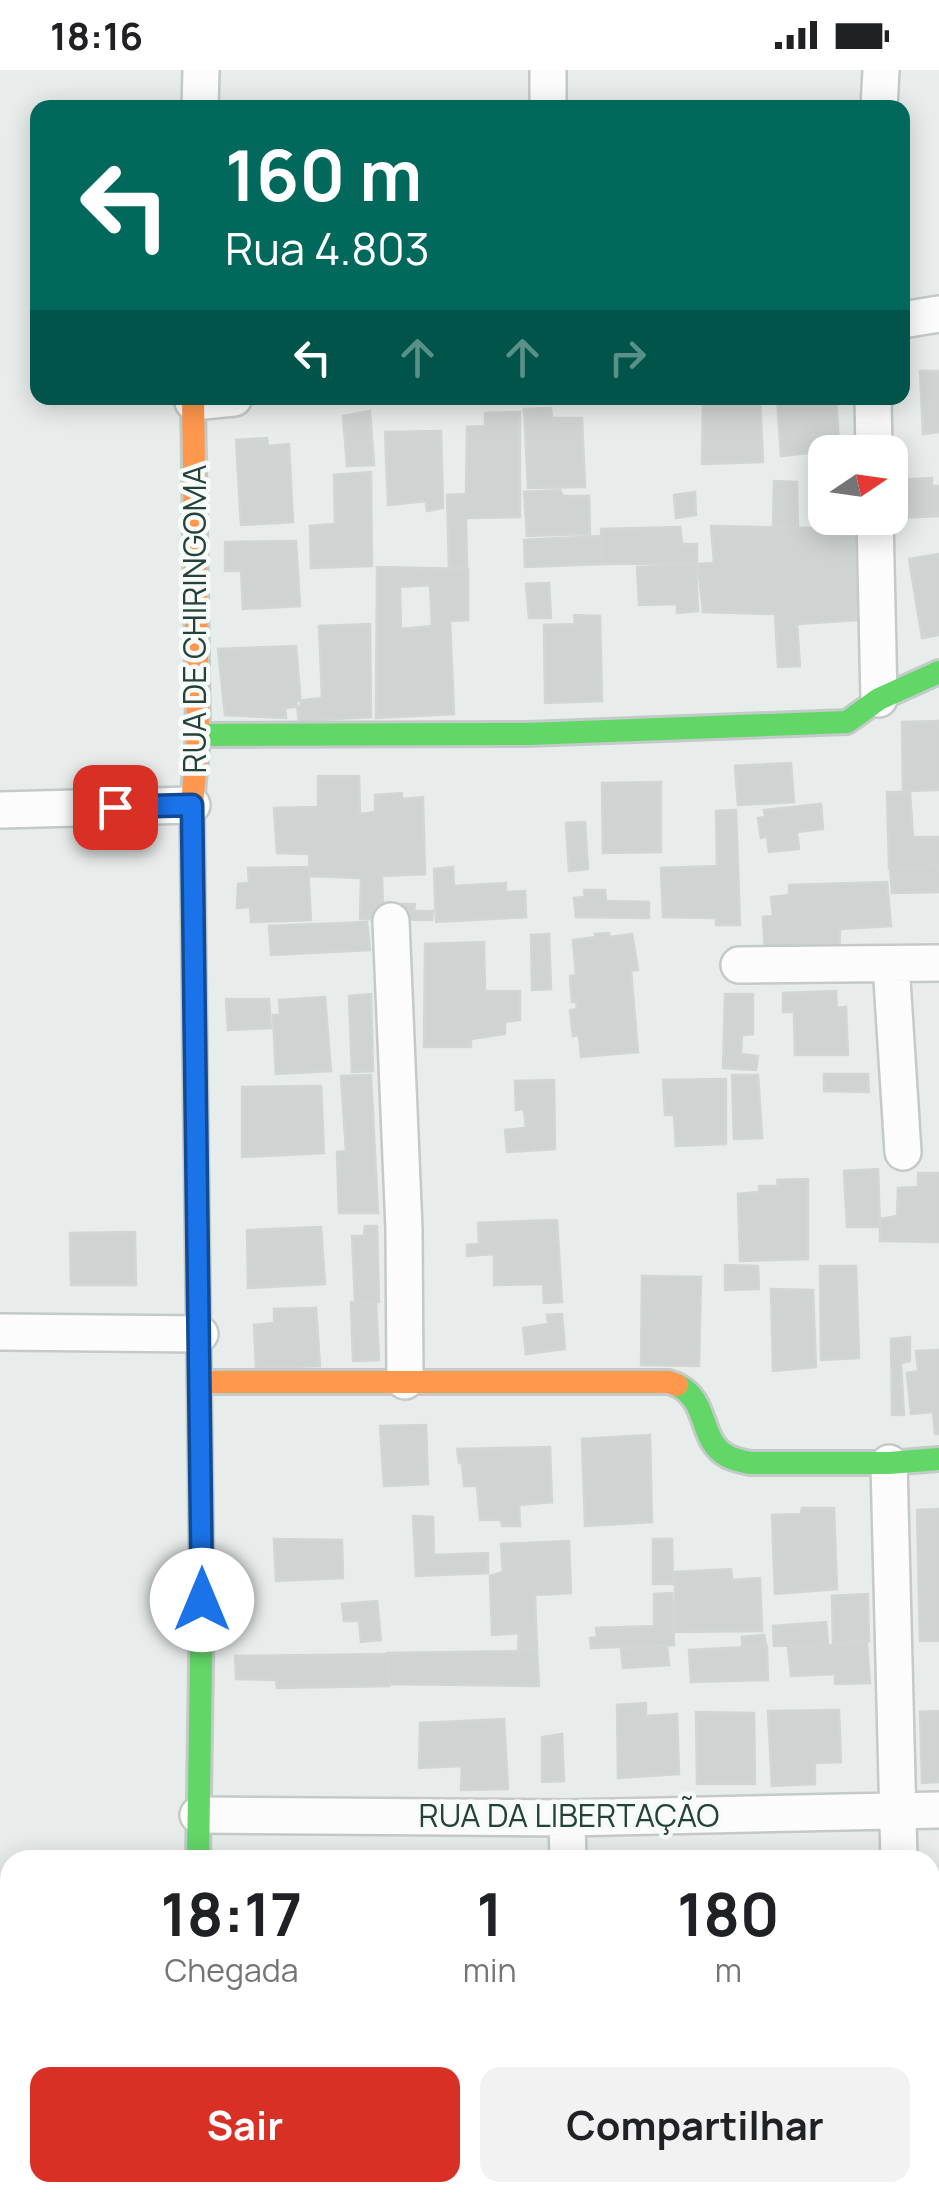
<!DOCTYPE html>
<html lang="pt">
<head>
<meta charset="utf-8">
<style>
	body { margin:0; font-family:Manrope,sans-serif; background:#f2f2f2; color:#202124; height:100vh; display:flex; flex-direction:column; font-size:38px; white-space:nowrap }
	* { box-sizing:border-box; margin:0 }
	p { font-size:32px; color:#757577 }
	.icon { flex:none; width:55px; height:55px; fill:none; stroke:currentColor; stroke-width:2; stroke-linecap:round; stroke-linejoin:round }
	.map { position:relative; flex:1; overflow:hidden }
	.panel { position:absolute; left:0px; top:1780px; width:940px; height:352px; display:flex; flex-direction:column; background:#fff; border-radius:30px 30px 0 0; box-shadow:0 5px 25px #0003 }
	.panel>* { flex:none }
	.top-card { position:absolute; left:30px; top:30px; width:880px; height:305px; border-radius:20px; box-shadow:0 5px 25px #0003; background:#00695c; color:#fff; overflow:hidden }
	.needle { width:65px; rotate:77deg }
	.buttons { position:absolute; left:808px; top:365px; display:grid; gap:20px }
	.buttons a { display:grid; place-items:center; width:100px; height:100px; border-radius:20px; background:#fff; box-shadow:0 5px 25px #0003; font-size:50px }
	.pin { position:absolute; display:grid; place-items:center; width:85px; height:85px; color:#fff; margin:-42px; border-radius:20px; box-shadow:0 5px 15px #0006 }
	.me { position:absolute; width:110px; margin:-55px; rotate:0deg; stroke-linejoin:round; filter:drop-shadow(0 0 8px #0008) }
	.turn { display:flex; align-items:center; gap:35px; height:210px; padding:0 30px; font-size:45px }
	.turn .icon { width:130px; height:130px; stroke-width:2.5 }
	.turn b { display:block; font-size:70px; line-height:85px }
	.lanes { display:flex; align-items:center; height:95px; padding:0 30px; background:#0003; justify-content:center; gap:50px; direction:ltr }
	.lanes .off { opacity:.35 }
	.eta { display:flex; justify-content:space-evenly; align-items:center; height:170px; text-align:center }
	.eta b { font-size:60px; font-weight:700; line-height:70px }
	.cta { display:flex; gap:20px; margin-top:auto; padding:20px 30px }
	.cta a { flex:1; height:115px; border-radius:20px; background:#d93025; color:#fff; font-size:40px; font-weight:700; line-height:115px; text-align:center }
	.cta a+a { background:#f2f2f2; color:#202124 }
	.status { display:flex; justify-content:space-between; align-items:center; height:70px; padding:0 50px; background:#fff; direction:ltr }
	.status svg { height:28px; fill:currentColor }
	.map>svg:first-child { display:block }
	.building { fill:#cfd4d2; stroke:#d1d6d4; stroke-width:2.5; fill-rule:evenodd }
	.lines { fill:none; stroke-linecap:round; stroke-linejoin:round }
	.street-casing { stroke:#c5cac8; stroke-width:40 }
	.fast-casing { stroke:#c3cbc8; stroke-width:28 }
	.slow-casing { stroke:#c3cbc8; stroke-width:28 }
	.street { stroke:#fcfcfc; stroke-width:35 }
	.fast { stroke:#63d668; stroke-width:22 }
	.slow { stroke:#ff974d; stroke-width:22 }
	.route-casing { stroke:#114b97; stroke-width:25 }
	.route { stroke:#1a73e8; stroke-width:18 }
	.labels { text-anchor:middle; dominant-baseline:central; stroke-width:9; stroke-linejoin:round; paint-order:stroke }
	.street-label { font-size:32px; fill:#24423a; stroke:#f7fbf9 }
</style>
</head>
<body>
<div class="status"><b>18:16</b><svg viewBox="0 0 49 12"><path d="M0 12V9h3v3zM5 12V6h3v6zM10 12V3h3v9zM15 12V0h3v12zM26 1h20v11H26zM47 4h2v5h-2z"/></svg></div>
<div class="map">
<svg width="939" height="2131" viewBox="0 0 939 2131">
	<rect width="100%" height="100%" fill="#e8edeb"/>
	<path class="building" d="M920,301H939V362L923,364Z
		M703,328H760L763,392L702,394Z
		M777,328H836L839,372H817L818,382L781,386Z
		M551,338L552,348H582L585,417L528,418L524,339Z
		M370,341L374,395L347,396L343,346Z
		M520,342V447L466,448L467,497H449L447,425L466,424L467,357L485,356V343Z
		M441,361L443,438L427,441L426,431L388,435L385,362Z
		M267,368L268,376L289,374L293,452L241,455L236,370Z
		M371,402L372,496L311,498L310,456L335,454L334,405Z
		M932,408V416H939V446L880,449L890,448V410Z
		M774,411L797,412L798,458L773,457Z
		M560,420L563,426H589L590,464L527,466L524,422Z
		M695,422L696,445L676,448L674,425Z
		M711,456L856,459L857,550L797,554L800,596L778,597L775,544L703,542L698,494L714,493Z
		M680,457L682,474H697V493L603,494L601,459Z
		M601,466L603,494L525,497L524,470Z
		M296,471L300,536L243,539L241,501H225V472Z
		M939,484V565L922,568L909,489Z
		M696,495L698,541L677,543V534L639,535L637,497Z
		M377,497L468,499V550L450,551L454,644L376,648ZM430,515L432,556L401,559L400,517Z
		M549,513L551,548H529L526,514Z
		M574,545L600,546L602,631L545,633L544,555L575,554Z
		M370,554L371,647L299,651L296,631L322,628L319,556Z
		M296,576L301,636L285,638L286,648L225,645L218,579Z
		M939,651V720L903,721L902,652Z
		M791,693L794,732L738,735L735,696Z
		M318,706H359L360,744L375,742V725L402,723V729L423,727L425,804L382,806L383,834H415L414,841H433L432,850L360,849L361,808L310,806L309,784L277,783L274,738L318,737Z
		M661,712V782L603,783L602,713Z
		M887,722H910L913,767H939V796L889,798Z
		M821,734L823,759L797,762L799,779L769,782L767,766L761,768L758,748L765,747L764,740Z
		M736,740L740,855H716V848L663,847L661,798L717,796L716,741Z
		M585,752L588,799L569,801L566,753Z
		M308,797L311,850L251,852L250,837L237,838L238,814L249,813L248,798Z
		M453,797L454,816L506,813V822L525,821L526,847L436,852L434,799Z
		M939,797V822L892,823L890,799Z
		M887,812L891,856L840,859L839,892L765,889L763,847L773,846L771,827L789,825V815Z
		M584,820H605L606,831L649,832V848L576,847L574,828L585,827Z
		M367,852L370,880L271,885L269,856Z
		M609,863L610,867L632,864L638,900L631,901L638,982L581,987L579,965L573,966L570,940L577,939L576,931L572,932L570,906L576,905L573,870L596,867L595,864Z
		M549,864L551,919L532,920L531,865Z
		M484,872L485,921H520V950L505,952V964L471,969V977H424L425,874Z
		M836,921L837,938L846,937L848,985H795L794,942H783V923Z
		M371,924L373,1001L352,1002L349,926Z
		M725,924H753V964L742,965L741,984L758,986L756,1000L723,998Z
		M325,927L331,1001L276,1004L273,945H280L279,930Z
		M226,929H269L271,958L228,960Z
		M824,1004H868L869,1022L824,1021Z
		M371,1005L378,1143H339L337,1082L346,1081L341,1006Z
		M732,1005H758L762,1068L734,1069Z
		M726,1009V1074L676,1076L674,1045H665L663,1010Z
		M554,1010L555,1079L507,1082L505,1060L526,1058L524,1039L516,1040L515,1011Z
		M321,1016L324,1083L242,1087V1017Z
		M878,1099L880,1157H847L844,1101Z
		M918,1103H939V1172L880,1171V1149L897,1146L898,1118L918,1117Z
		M808,1109V1189L740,1191L738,1124L759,1122V1116H778L777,1110Z
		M557,1150L562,1232L544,1233L543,1214L494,1215V1184L467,1186V1175L479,1174L478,1153Z
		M365,1156H377L379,1232H355L352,1166H364Z
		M321,1157L325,1214L248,1218L247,1160Z
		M135,1162L136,1215H71L70,1163Z
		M725,1195L758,1196L759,1219L725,1220Z
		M820,1196H856L859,1288L821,1290Z
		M642,1206L701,1207L699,1296L641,1295Z
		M771,1219L813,1220L816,1297L773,1301Z
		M351,1232H376L379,1290L353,1291Z
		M316,1238L320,1296L256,1298L254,1255L274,1253V1239Z
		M562,1244L565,1279L526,1284L523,1258L548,1254L547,1245Z
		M910,1267V1291L901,1293L904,1345H892L891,1269Z
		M939,1280V1364H935L933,1342L911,1344L907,1303L918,1301L916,1281Z
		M426,1355L428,1414L384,1416L380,1356Z
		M650,1365L652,1452L585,1456L582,1369Z
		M550,1377L552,1432L519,1435L520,1456H502L501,1450H480L477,1416H464L462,1393H459L457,1379Z
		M802,1438H834L837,1519L775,1524L772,1445L801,1444Z
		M939,1439V1571H920L917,1440Z
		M413,1446L433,1447L434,1485L488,1483V1503L416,1506Z
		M274,1469L342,1470L343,1508L276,1511Z
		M653,1469H672L673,1514H653Z
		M569,1471L571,1523L535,1525L537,1579L518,1581L519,1563L492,1565L490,1506L503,1502L501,1474Z
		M731,1499L732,1510L760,1508L762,1561L675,1562V1502Z
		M672,1523L674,1575L591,1578L590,1568L597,1567L596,1558L654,1556V1524Z
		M868,1524L869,1571L833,1573L832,1526Z
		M377,1531L381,1570L361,1572L359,1551H344L342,1534Z
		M826,1552L828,1574L774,1576L773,1556Z
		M764,1565L766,1575L742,1577V1567Z
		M867,1573L870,1613L835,1614V1604L791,1606L788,1577Z
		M667,1575L669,1595L623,1598L621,1579Z
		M767,1576L768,1610L691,1612L689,1580Z
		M537,1581L539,1616L390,1614L387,1583Z
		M388,1584L389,1616L277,1618L276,1610L236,1609L235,1586Z
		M646,1633V1646L677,1644L679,1704L618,1708L617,1635Z
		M839,1640L841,1692L815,1693V1714L772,1716L768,1641Z
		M939,1641V1712L922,1713L920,1642Z
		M696,1642L754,1643L755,1714H697Z
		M504,1649L508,1719L461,1720L462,1696L419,1698L420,1653Z
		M562,1664L564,1711L542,1712V1667Z"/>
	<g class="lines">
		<g class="street-casing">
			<path id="street" d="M548,0V38
				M200,38L201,0
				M879,38L881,0
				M902,250L939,244
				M873,328L874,382
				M193,332L234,328
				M875,448L879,629
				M0,740L192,735
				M391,851L404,1159L405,1311
				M891,894L903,1082
				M739,895L939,893
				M0,1262L200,1264
				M889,1393L899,1790
				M198,1745L567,1748L939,1740
				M567,1748L568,1790
				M930,2103H939
				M413,2122V2131
				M578,2122V2131
				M908,2122V2131
				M186,2131L195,2122"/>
		</g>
		<g class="fast-casing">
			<path id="fast" d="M198,665L528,664L847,652L879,629L939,602
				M195,988L202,1529L198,1790
				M677,1315C710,1331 698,1370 727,1386C734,1390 742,1391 750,1393H889L939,1389"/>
		</g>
		<g class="slow-casing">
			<path id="slow" d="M193,328L198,665L192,735L195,988
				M201,1312H669L677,1315"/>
		</g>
		<use href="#street" class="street"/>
		<use href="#fast" class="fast"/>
		<use href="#slow" class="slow"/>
	</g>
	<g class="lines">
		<g class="route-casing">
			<path id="route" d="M115,737L192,735L202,1530"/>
		</g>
		<use href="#route" class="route"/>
	</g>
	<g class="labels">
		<g class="street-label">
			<text transform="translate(194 549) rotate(-90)">RUA DE CHIRINGOMA</text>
			<text x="569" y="1745">RUA DA LIBERTAÇÃO</text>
		</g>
	</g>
</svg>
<div class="buttons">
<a><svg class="needle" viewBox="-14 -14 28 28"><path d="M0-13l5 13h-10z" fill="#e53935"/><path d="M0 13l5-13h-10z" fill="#757577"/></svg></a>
</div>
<div class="pin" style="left:115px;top:737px;background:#d93025"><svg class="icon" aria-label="arrive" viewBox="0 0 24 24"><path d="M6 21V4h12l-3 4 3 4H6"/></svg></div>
<svg class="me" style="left:202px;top:1530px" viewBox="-20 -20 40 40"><circle r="19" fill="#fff"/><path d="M0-13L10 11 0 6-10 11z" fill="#1a73e8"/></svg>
<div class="top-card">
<div class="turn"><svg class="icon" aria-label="left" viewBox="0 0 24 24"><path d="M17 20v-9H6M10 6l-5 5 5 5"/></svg><div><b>160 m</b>Rua 4.803</div></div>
<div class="lanes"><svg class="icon" aria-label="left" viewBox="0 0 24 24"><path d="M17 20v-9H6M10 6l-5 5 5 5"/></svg><svg class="icon off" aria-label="ahead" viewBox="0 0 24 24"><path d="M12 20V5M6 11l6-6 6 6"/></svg><svg class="icon off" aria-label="ahead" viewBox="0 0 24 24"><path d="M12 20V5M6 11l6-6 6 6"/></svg><svg class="icon off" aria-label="right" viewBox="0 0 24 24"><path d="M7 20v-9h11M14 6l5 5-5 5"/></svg></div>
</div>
<section class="panel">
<div class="eta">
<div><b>18:17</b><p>Chegada</p></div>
<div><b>1</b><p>min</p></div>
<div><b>180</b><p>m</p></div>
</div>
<div class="cta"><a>Sair</a><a>Compartilhar</a></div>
</section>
</div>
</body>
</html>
